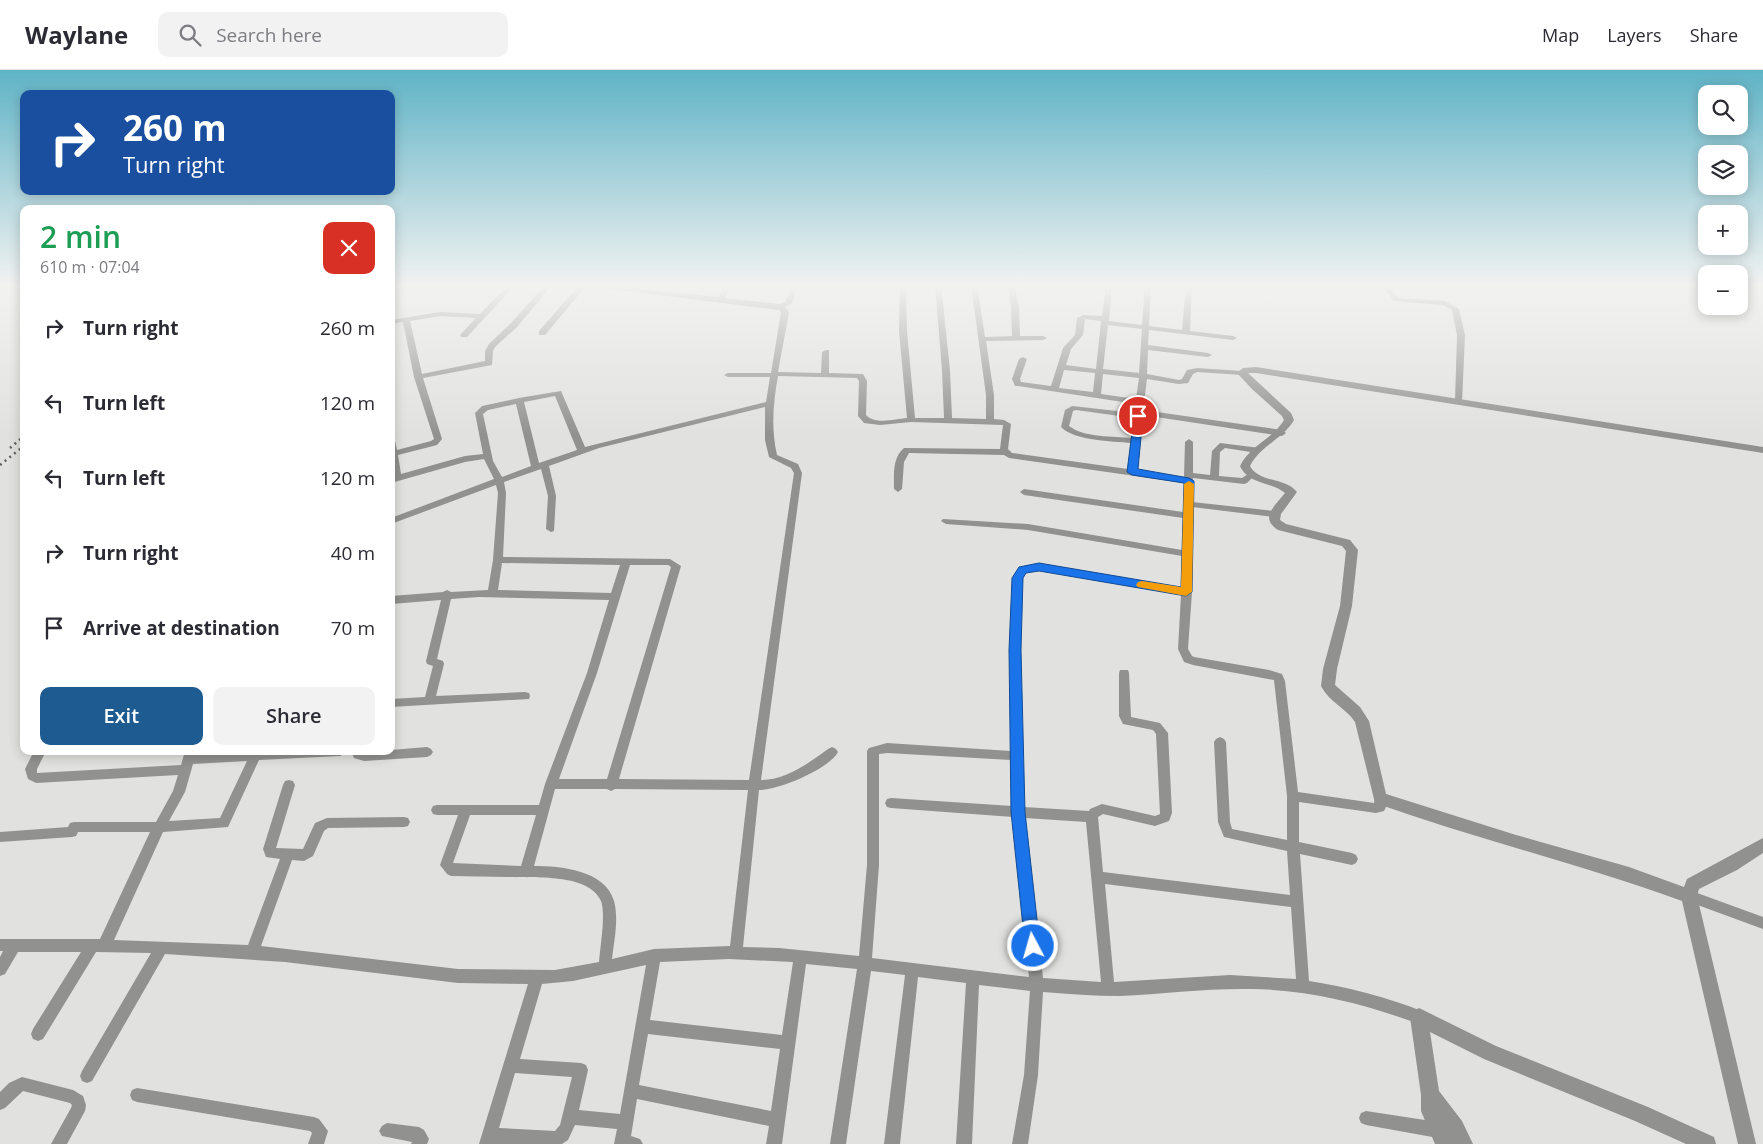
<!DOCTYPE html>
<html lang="en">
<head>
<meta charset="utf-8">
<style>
	body { margin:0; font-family:"Open Sans",sans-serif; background:#f2f2f3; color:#2b2b33; height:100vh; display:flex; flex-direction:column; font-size:19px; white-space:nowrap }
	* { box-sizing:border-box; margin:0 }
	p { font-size:16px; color:#7c7c81 }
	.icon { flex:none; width:28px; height:28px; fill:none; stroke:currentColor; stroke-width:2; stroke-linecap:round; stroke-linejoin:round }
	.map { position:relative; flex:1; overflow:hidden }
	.side { position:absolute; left:20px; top:135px; width:375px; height:550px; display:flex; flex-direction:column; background:#fff; border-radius:10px; box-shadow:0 2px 12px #0003 }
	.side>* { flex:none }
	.hud { position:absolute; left:20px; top:20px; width:375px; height:105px; border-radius:10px; box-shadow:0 2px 12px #0003; background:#1a4fa0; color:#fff; overflow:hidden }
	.controls { position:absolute; left:1698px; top:15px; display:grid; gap:10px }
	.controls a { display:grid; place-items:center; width:50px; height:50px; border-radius:10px; background:#fff; box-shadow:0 2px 12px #0003; font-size:25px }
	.pin { position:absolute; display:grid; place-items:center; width:42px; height:42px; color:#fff; margin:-21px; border:2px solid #fff; border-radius:50%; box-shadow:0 1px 5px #0007 }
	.me { position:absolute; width:55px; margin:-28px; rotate:354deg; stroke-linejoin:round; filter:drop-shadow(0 0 4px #0008) }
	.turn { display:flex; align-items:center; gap:18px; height:105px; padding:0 20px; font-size:22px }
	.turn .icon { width:65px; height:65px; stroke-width:2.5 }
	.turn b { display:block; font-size:35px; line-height:42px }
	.round { display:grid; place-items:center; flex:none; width:52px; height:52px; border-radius:10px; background:#f2f2f3 }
	.summary { display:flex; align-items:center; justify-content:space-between; height:85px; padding:0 20px }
	h1 { font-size:30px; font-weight:600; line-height:38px; color:#1e9e55 }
	.primary-button { display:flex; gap:10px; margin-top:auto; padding:10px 20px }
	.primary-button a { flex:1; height:58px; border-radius:10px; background:#1d5b91; color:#fff; font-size:20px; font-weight:600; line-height:58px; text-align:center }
	.primary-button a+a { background:#f2f2f3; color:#2b2b33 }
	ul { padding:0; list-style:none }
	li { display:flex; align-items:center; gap:15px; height:75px; padding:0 20px }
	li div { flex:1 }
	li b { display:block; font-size:19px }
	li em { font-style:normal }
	header { display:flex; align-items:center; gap:30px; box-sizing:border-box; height:70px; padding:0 25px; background:#fff; border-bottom:1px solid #e1e1e2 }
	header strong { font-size:24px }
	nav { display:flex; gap:28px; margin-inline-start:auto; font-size:18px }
	.search { width:350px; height:45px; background:#f2f2f3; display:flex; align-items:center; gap:12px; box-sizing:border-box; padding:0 18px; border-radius:10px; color:#7c7c81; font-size:19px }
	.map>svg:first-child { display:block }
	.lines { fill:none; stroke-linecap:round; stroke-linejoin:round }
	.minor { fill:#919190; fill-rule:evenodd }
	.tertiary { fill:#919190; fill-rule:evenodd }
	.rail { stroke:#61625f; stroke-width:2.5; stroke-dasharray:2 4; stroke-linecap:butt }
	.route { fill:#1a73e8; stroke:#114b97 }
	.slow { fill:#f59e0b }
</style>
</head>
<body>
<header>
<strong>Waylane</strong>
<div class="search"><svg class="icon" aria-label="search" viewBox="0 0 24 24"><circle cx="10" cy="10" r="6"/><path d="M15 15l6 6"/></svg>Search here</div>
<nav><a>Map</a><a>Layers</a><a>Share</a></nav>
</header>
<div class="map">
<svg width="1763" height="1074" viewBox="0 0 1763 1074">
	<rect width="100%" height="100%" fill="#e1e2df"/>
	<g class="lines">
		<path class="minor" d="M0,215H6L0,219Z
			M508,215H515L467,267H461L460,265L476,248L440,246L410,251L422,304L485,291V281L489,274L511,253L545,215H552L517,257L495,277L493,281L492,295L423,308L442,369L437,375L398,385L401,404L465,386L483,384L475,343L482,336L519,328L561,321L585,377L766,332L770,307H728L724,305L728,303H771L781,242L779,240L586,216L545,265H539V261L579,215H605L718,227L725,215H731L725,228L779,234L785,232L792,215H798L792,233L785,237L789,242L778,302L821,303L822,282L826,280H829V303L863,304L867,311L866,345C875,355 895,349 907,348L899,261L900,215H906L907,261L915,348H944L942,300L935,215H941L950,300L952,348L986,349V325L971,215H977L985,267L1012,266L1011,237L1008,215H1014L1019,237L1020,266H1043L1047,268L1043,270L986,271L994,325V349L1004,350L1011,354L1008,379L1012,383L1128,399L1131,373C1112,371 1075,371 1061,357L1065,340L1072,336L1135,343L1136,334L1018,316H1015L1012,309L1019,289L1023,287L1027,289L1020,309L1021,312L1051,316L1063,278L1075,265L1077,248L1083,245L1102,246L1106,215H1112L1109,251L1142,255L1145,215H1151L1149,256L1182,260L1186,215H1192L1190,261L1233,266L1237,268L1233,270L1149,260L1148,275L1208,283L1212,285L1208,287L1148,280L1147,304L1179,310L1182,309L1187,300L1197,298L1242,301L1246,303L1242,305L1197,302L1193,304L1188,313L1179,314L1147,309L1143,340L1282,360L1286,363L1282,366L1143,345L1136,401L1184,407L1185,372L1189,369L1193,372V403L1210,405L1212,381L1220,373L1260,378L1261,380L1257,383L1225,378L1220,382L1219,406L1242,408L1251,402L1255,405L1247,413L1244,414L1193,408L1192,432L1275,441L1280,444L1275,447L1192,437V522L1188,579L1192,586L1194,587L1269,600L1282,604L1285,611L1298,722L1374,733L1376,724L1380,723L1384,724L1386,737L1384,741L1376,743L1299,732V772L1352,783L1356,785L1358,789L1356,793L1352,795L1300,784L1309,911C1348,917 1387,927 1424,942L1426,947L1424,952L1419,954C1365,934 1310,920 1252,919C1208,918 1164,924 1119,926C1094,926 1069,924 1043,922L1038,1005L1028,1074H1012L1024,1005L1030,921L979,915L972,1074H956L966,913L918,907L900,1074H884L905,905L871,901L846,1074H830L857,899L806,894L782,1074H766L769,1056L637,1029L631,1066L640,1069L643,1074H614L617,1059L575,1055L568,1070L562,1074H479L528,914L458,913L285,892L165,884L92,1011L87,1013L82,1011L80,1006L82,1001L151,883L96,882L43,969L38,971L33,969L31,964L33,959L81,882H18L5,904L0,906V887L3,881H0V869H100L150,762H78L76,766L72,767L0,772V762L68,757L70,753L74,752H156L173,721L178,705L36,713L28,709L25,699L34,681H46L37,699V703L181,695L185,681H197L196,684L245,681H346L344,684L340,686L259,690L228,757L163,762L114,870L248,875L280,789L266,787L263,779L283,715L285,711L289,710L293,711L295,715L276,778L303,779L315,753L327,748L404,747L408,748L410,752L408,756L404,757L328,758L324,761L313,786L304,791L292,790L261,876L458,899L555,900L599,892C600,878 606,844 601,831C589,803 533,808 508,807C489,807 470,806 451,806L447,804L440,795L458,745H437L433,744L431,740L433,736L437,735H539L545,714L587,603L609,530L479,527L451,529L437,589L443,591L444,594L436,626L525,622L529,623L530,626L529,629L391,637V629L425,627L433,596L427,594L426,591L441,530L391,534V526L443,522L447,520L451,522L488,520L493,490L498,423L496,415L391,454V448L494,409L484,389L465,392L391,413V368L395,371L397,380L431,371L434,369L414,307L403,252L391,254V250L440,242L480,244ZM1085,249L1101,251L1096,299L1066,295L1071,279L1083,265ZM1108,255L1142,259L1139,303L1103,299ZM1064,300L1095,303L1093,322L1059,318ZM1103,304L1139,308L1136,329L1101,324ZM778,306L857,308L859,311L858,346L864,353L880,355L911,352L1003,355L1000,379L904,378C892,388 894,405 894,419L898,422L902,419L904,392L909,383L1004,385L1009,388L1184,413L1183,442L1024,419L1020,422L1024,425L1183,448L1182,480L1028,454L943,449L941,451L946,454L1028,460L1182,486L1181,518L1039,494L1020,498L1013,508L1010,581L1011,681L887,673L869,678L867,681V795L859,886L779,878L743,877L759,720C779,720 829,699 838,682L836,679L832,677L828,679C809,693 786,710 761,710L802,403L798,394L777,385C771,359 773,333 778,306ZM555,326L577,380L539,393L524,332ZM516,334L531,396L502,407L493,391L483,344L488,340ZM765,337V370L769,387L791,398L794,403L749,710L619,709L681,496L670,489L503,487L506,423L504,412L541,399L548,426L546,459L551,462L554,461L556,426L549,396L599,378ZM1076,340L1134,348L1132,368C1113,366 1085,368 1069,356L1073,341ZM502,493L620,495L611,523L498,520ZM630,495H668L671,497L607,709H559L597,603ZM1039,500L1181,525L1178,579L1184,592L1193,595L1274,610L1287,726V770L1232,759L1230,752L1226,672L1224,669L1220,667L1216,669L1214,672L1218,752L1224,767L1287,781L1290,825L1103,802L1098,747L1103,744L1155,756L1169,751L1172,743L1168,663L1160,653L1131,647L1129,603L1128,600H1120L1119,603V646L1123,654L1153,660L1156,664L1160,744L1155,746L1102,734L1090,739L1089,741L1024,737L1020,581L1023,508L1026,503ZM887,683L1011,690L1012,736L891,728L887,729L885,733L887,737L891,738L1013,747L1029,907L872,888L879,795V684ZM247,691L220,748L169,751L185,722L193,694ZM555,719H607L611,721L615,719L748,720L730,876L654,879L612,889C614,871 619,849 614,831C605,800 561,796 534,796ZM470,745H536L521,796L453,793ZM1025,748L1086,752L1101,912L1043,908ZM1105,814L1291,837L1296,909L1230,905L1114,912ZM729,889L793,892L782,965L650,950L660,892ZM646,895L620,1044L579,1040L588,1000L586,995L581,993L520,989L542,914L573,911ZM648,964L780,979L771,1041L639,1015ZM515,1003L572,1007L560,1055L555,1061L499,1058Z
			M1382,215H1388L1398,228L1445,231L1459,239L1465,265L1462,333H1459L1455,331L1457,265L1452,240L1443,235L1394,231Z
			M427,677L431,679L433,682L431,685L427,687L364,691L354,688L351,681H391V680Z
			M1689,820L1763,847V859L1684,830L1683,826L1684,822Z
			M22,1007L73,1020L83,1026L86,1035L85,1041L67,1074H51L71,1038L72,1035L70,1033L23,1021L5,1038L0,1040V1022L9,1013Z
			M137,1018L314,1047L319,1049L328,1061L324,1074H308L312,1063L310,1061L137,1032L132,1030L130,1025L132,1020Z
			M1366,1041L1438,1052L1443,1055L1446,1060L1443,1065L1438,1068L1366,1055L1361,1053L1359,1048L1361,1043Z
			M387,1053L419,1057L424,1060L429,1069L427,1074H411L412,1072L382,1066L379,1061L382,1056Z"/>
		<path class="tertiary" d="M1256,297L1763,377V383L1256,303H1248L1291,343L1294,350C1283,369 1260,376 1250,396C1259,413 1285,407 1297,422L1281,444L1280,450L1286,454L1350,470L1358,480L1352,536L1337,599L1335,615L1360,637L1369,651L1386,724L1516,765L1629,797L1684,817L1687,809L1763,768V783L1737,800L1699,819L1697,826L1756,1074H1738L1682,831C1581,794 1476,769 1375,733L1355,652C1346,638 1329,632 1321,616L1323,599L1340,536L1346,481L1342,476L1278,460C1259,448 1275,436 1285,423C1270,411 1249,415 1240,396C1250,375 1273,369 1284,350L1282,346L1252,319L1237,303L1243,298Z
			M1419,938L1496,976L1648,1037L1714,1067L1716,1074H1686L1635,1051L1484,989L1430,962L1439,1021L1462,1051L1473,1074H1435L1421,1041V1025L1410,947L1413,941Z"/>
		<path class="rail" d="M10,378L24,366
			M0,395L24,376"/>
	</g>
	<linearGradient id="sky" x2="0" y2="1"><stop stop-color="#5fb3c6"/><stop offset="0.59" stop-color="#f2f2f1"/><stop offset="1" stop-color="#f2f2f1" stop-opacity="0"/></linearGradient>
	<rect width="1763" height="365" fill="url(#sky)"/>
	<path class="route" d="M1138,344L1143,346L1138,399L1189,408L1194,411L1192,522L1186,526L1039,501L1026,503L1023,508L1021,580L1025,742L1040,876L1038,881L1033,883L1028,881L1025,876L1011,742L1009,580L1012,508L1019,497L1039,493L1181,517L1184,413L1132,405L1127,402L1134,346Z"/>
	<path class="slow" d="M1189,411L1194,414L1192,522L1186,526L1138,517L1136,515L1138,512L1142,511L1181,517L1184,414Z"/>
</svg>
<div class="controls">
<a><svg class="icon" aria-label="search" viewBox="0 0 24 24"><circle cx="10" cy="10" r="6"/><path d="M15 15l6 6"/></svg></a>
<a><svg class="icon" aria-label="layers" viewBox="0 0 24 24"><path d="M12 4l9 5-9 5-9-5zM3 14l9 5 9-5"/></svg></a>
<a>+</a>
<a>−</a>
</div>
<div class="pin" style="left:1138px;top:346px;background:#d93025"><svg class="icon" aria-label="arrive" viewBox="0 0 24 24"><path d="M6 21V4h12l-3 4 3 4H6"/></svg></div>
<svg class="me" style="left:1033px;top:876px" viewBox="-20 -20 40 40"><circle r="17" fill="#1a73e8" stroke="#fff" stroke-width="3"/><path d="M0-11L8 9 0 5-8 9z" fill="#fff"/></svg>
<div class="hud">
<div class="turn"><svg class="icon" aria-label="right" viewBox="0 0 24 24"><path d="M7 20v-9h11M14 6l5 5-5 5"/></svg><div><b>260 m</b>Turn right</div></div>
</div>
<section class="side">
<div class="summary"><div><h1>2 min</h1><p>610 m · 07:04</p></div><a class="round" style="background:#d93025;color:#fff"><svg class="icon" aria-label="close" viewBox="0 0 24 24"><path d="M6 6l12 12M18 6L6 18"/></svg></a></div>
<ul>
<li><svg class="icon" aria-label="right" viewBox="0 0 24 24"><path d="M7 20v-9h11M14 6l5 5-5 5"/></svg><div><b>Turn right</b></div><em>260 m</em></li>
<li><svg class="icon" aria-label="left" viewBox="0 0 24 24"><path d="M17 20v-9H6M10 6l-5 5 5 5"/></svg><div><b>Turn left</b></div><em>120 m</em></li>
<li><svg class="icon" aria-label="left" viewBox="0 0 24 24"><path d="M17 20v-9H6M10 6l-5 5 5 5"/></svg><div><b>Turn left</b></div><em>120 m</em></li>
<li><svg class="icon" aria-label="right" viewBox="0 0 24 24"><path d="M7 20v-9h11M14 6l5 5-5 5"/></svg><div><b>Turn right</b></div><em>40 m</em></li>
<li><svg class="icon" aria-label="arrive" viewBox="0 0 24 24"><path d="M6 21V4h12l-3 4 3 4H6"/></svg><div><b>Arrive at destination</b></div><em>70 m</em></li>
</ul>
<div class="primary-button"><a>Exit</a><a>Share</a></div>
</section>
</div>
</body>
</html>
